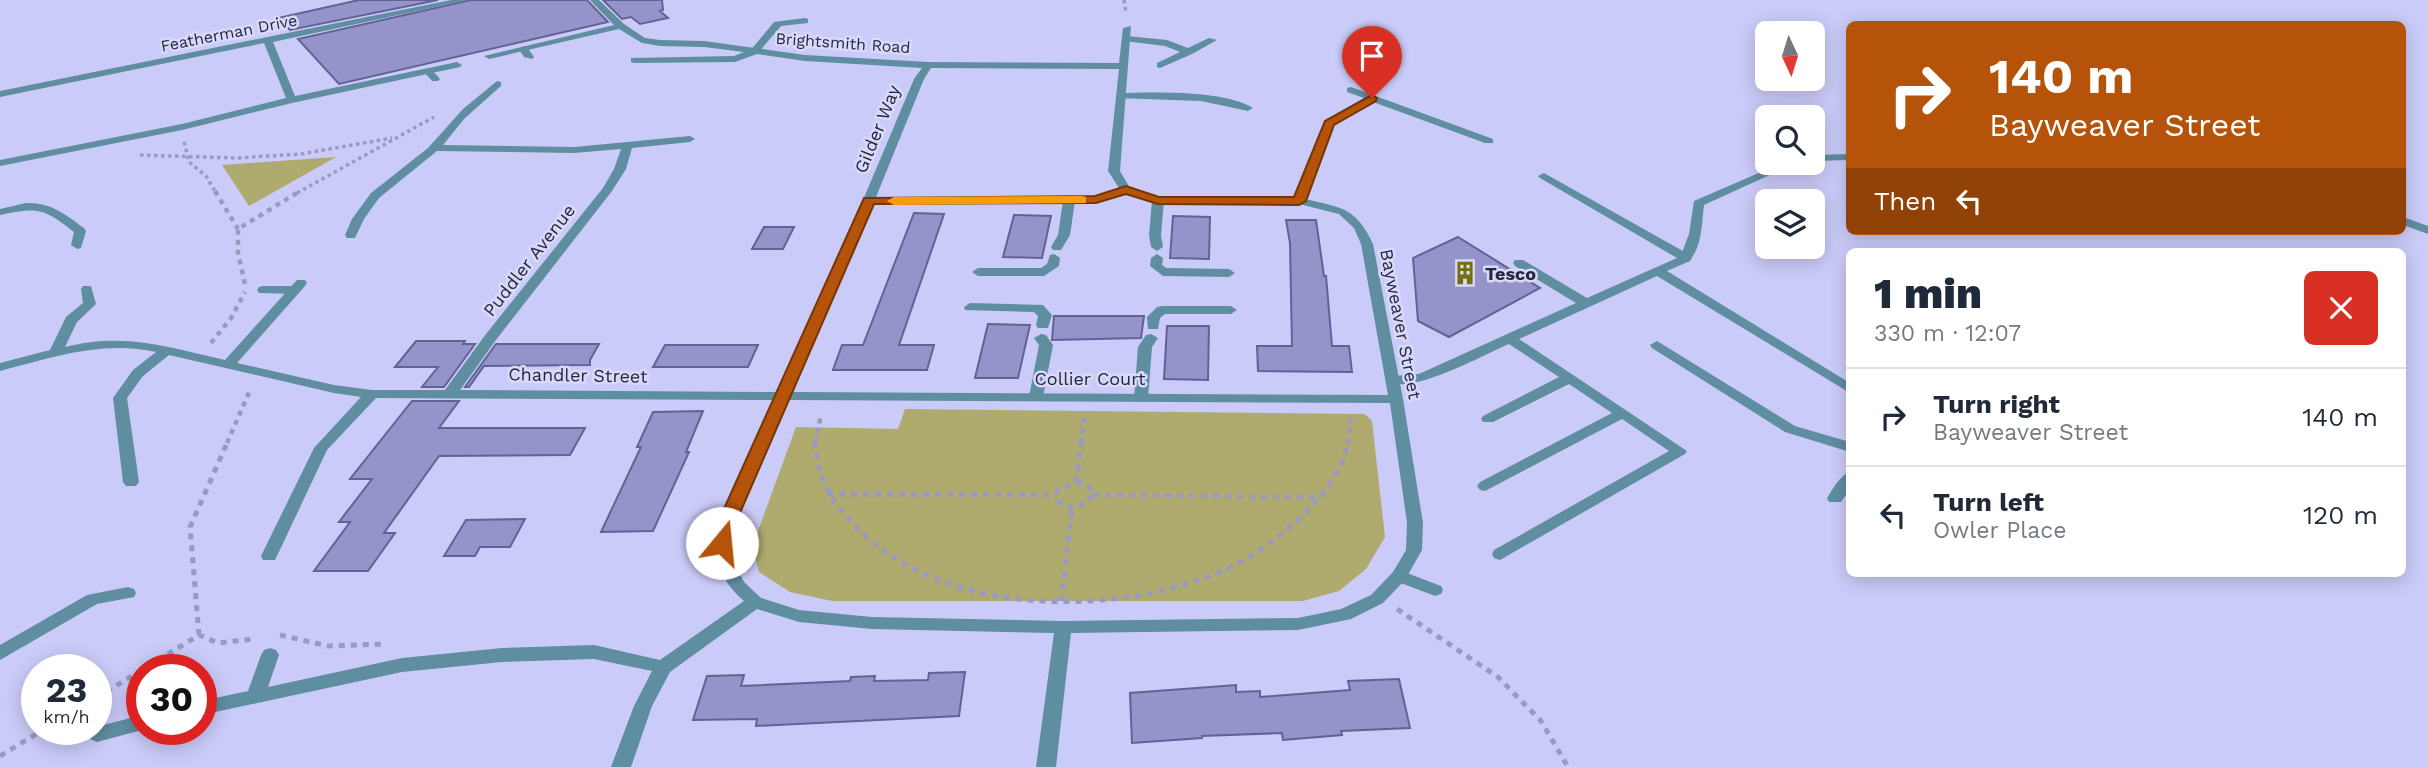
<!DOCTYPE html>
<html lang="en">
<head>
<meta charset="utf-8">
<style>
	body { margin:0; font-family:"Work Sans",sans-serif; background:#f2f2f3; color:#1f2937; height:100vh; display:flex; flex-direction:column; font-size:26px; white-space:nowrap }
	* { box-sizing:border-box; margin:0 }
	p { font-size:23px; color:#747a83 }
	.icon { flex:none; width:38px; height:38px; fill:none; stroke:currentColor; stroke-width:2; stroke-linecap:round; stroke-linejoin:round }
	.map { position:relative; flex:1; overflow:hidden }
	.drawer { position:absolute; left:1846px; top:248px; width:560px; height:329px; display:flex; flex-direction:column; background:#fff; border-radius:10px; box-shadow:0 4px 18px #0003 }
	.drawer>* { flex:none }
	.banner { position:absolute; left:1846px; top:21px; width:560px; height:214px; border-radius:10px; box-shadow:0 4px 18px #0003; background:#b45309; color:#fff; overflow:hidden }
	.needle { width:46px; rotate:176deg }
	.controls { position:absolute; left:1755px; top:21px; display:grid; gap:14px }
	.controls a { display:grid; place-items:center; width:70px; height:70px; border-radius:10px; background:#fff; box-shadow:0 4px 18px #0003; font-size:35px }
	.speed { position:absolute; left:21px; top:654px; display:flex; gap:14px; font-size:35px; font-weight:700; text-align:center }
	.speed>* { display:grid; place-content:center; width:91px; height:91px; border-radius:50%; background:#fff; box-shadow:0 4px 18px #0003; line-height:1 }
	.speed small { font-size:18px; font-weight:400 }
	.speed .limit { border:10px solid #d22; background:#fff; color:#111 }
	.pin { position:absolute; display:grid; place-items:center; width:60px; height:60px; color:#fff; margin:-72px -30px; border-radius:50% 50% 50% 0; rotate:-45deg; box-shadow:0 0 7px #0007 }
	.pin .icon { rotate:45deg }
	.me { position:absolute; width:77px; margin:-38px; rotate:17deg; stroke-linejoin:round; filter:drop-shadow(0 0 5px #0008) }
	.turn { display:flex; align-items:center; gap:24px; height:147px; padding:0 28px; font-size:32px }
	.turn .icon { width:91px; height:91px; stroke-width:2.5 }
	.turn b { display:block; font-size:49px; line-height:60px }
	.then { display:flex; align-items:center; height:66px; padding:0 28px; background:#0003; gap:14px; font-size:26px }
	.round { display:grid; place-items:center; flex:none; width:74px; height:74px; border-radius:10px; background:#f2f2f3 }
	.head { display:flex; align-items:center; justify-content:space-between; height:119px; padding:0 28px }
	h1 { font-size:42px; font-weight:800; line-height:52px }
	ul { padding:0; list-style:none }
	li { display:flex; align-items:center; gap:21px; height:98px; padding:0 28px; border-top:2px solid #e0e1e3 }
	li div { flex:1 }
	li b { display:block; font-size:26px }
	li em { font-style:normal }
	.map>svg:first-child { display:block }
	.green { fill:#afab6e }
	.building { fill:#9493ca; stroke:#646295; stroke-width:2 }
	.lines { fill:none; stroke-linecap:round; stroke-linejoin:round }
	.path-far2 { stroke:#9a9ac0; stroke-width:3.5; stroke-dasharray:3.5 3.5; stroke-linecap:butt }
	.path-far1 { stroke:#9a9ac0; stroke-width:4.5; stroke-dasharray:5 5; stroke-linecap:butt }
	.path { stroke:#9a9ac0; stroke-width:5; stroke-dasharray:6 6; stroke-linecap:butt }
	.lane { fill:#5f8ea1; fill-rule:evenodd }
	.street { fill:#5f8ea1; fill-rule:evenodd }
	.route { fill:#b45309; stroke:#753606; stroke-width:2 }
	.slow { fill:#f59e0b }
	.labels { text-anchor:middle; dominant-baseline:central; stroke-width:5; stroke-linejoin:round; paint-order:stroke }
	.far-street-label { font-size:16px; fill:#27273d; stroke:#d9d9fc }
	.street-label { font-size:18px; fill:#27273d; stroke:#d9d9fc }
	.poi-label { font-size:18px; font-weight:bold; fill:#27273d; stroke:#d9d9fc; text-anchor:start }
</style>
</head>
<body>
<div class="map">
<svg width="2428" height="767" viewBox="0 0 2428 767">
	<rect width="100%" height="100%" fill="#cbcbf9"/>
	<path class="green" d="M336,157L249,206L222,165Z
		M905,409L1365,414L1372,421L1385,537L1366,569L1339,591L1303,601H832L790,592L759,572L752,547L796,427L898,429Z"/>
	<path class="building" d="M359,0H438L290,30L278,18Z
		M471,0H587L608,22L339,84L298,39Z
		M603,0H662L663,10L660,11L668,18L640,24L631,17L622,19Z
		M914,213L944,214L899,345H934L927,370H833L842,345H863Z
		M1014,215L1051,216L1042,258L1003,257Z
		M1173,216L1210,217L1209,259L1170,258Z
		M1286,220H1316L1324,276H1326L1332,346H1349L1352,372L1258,371L1257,346H1292L1290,243Z
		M764,227H794L783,249H752Z
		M1458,237L1540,288L1449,337L1418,321L1413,258Z
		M1054,316H1144L1141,338L1052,340Z
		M988,324L1030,325L1018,378H975Z
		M1167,326H1209L1208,380L1164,379Z
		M416,341H465L463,344H475L444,387H422L438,367H395Z
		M496,344H599L590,360V365L484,366L469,387H465Z
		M665,345H758L748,367H653Z
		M412,401H459L439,428H585L570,455L439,456L384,533H395L368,571H314L350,522H339L372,479H350Z
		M703,411L686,452H689L653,531L601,532L641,447H637L653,412Z
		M525,519L510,547H480L475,556H444L466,520Z
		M965,672L959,716L756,726L757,719L693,720L707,676L744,675L741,686L850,681L851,677L875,676L874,681L928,680L929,673Z
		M1399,679L1410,728L1341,731L1342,735L1283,740L1282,733L1202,736V738L1132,743L1130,693L1236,685V692L1260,691V697L1350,690L1348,681Z"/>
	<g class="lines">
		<path class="path-far2" d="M1124,0L1126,13
			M184,142L189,162L206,176L216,193
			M140,155L236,158L301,154L392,138
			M297,193L434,117"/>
		<path class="path-far1" d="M215,191L238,229
			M245,284L238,253V229L300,191
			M211,343L231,318L245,292
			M227,443L251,388
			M815,443L821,415
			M1081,443L1085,414
			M1348,443L1351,417"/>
		<path class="path" d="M815,441C816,477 833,504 858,529C948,619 1123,618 1233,566C1253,556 1272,542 1290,527C1316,505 1341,476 1349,441
			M1076,482L1087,485L1093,491L1089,502L1072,508L1058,502L1057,491Z
			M1076,482L1081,441
			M827,494L1055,495
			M1093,495L1322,497
			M1061,601L1072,508
			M1397,609L1498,677L1541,721L1568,767
			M199,635L190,527L228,441
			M280,635L328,646L386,644
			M96,698L199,635L218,643L254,639
			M0,756L43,730"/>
		<path class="lane" d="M805,18L808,19V23L781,26L758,53L750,51L774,22Z
			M1127,36L1167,40L1188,48L1209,38L1217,40L1192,54L1160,68L1157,67V63L1180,52L1165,46L1124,41L1122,39Z
			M524,46L527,47L534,57L532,59L524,57L519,49Z
			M426,70H432L440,79L438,81H432L424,72Z
			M1121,93C1154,92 1226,90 1253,108L1248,111L1201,101L1117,98L1116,96Z
			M1544,173L1690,255L1692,258L1690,261L1667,271L1850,383V393L1657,276L1519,339L1687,451L1685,454L1500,560L1494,558L1492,554L1494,550L1669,451L1622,419L1485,491L1480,490L1477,486L1480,482L1612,413L1569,384L1493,422H1483L1481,419L1483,416L1559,377L1509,344C1485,354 1407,398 1386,380L1393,376L1419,374L1576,303L1515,266L1513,263L1515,260H1523L1587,298L1677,258L1540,178L1538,176Z
			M1069,198L1075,201L1070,235L1061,250H1053L1051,247L1058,235L1063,201Z
			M1158,198L1164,201L1161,235L1163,247L1157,251L1151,247L1149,235L1152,201Z
			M1054,254L1060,258L1059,266L1044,276H978L972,272L978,268H1041L1047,264L1050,255Z
			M1157,254L1163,258L1162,265L1166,268L1229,269L1235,273L1229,277L1163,276L1150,266L1151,258Z
			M263,286H295L301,290L295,294L259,293L257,290L259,287Z
			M970,303L1043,305L1052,315L1048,328H1038L1036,325L1038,316L1034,312L965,310L964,307Z
			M1162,306H1231L1237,310L1231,314H1165L1160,318L1158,329H1148L1147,317L1157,307Z
			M1041,334L1046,335L1053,345L1043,397L1036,401L1029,397L1039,345L1034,338Z
			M1151,334L1158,338L1152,347L1148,398L1141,402L1134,398L1138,347L1146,335Z
			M1657,341L1795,426L1850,442V452L1785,432L1652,348L1650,345Z
			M1850,472V489L1841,502H1829L1827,498C1833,489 1840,475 1850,472Z
			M1399,570L1441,586L1443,590L1441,594L1435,596L1393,580L1391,576L1393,572Z"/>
		<path class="street" d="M451,0H468L273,42L295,96L457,62L462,65L460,67L292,103L182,130L0,166V160L182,124L286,98L264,43L0,97V91Z
			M590,0H599L624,24L645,38L660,40L704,41L805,55L928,62L1119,63L1123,28L1131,26L1120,171L1130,188L1159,198H1295L1325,121L1364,98L1347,92V88L1351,87L1493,139V143H1485L1373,102L1334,125L1305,199C1342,208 1356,207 1373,244L1403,399L1423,523L1422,550L1405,580L1383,603L1351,619L1298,630L1071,633L1056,767H1036L1054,633L872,629L799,622L757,609L670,672L652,706L631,767H611L634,706L652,671L594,659L502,662L402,672L201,715V701L248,691L261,655L264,650L270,648L276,650L279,655L268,687L402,658L502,648L594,645L660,660L744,601C718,578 711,555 719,522L774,400L376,398L327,450L277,556L275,560H263L261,556L314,448L361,397L334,393L169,355L143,376L127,398L139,482L136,486H126L123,482L113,398L133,370L156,352C102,340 51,358 0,371V363L50,350L66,317L83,303L81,289L83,286H91L96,304L77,322L65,347C125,332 168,347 225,360L297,280H305L307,283L305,286L237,363L334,385L372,390H445L486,334L603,188L614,169L621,149L574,153L437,151L379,198L364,219L355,238H347L345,235L352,219L371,193L428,148L463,109L497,81L501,82V86L465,118L443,145L574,147L690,136L695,139L690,142L632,148L626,169L612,191L496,340L460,390L777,392L863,200L914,79L922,68L805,61L757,54L735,62L634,63L631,62V58L734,56L744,52L704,47L660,46L642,43L619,29L489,59L484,56L614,25ZM931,68L1119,69L1108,171L1119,188L1095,197L1069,198L876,197L924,79ZM1126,194L1158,204H1299L1339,214L1354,228L1361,244L1388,395L792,392L873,203H1096ZM788,400L1390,403L1407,523L1406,550L1393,572L1371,595L1341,609L1298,618L1063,621L872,617L799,610L761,598L744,582L733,561L730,543L735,522Z
			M1850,154V160L1813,161V155Z
			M1782,163H1796L1704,205C1702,221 1702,254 1686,262L1682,261L1680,258L1689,234L1694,201Z
			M26,203C51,202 66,215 84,228L86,231L81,248L77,249L71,245L74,232C43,208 39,207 0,215V209Z
			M2403,217L2428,226V234L2403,225Z
			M128,587L134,589L136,593L134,597L97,604L0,660V645L87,595Z
			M142,715V730L97,742L90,739L88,734L90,730H96V727Z"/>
	</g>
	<path class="route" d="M1372,95L1377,98L1376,101L1334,125L1306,201L1299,205L1158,204L1126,194L1096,203L874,204L736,522L729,548H716L713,543L718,522L864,198L1095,196L1126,186L1159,197H1294L1325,121Z"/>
	<path class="slow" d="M1082,196L1086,197V203L894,205L887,201L894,197Z"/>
	<defs>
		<g id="building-bare" transform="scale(1.89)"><path d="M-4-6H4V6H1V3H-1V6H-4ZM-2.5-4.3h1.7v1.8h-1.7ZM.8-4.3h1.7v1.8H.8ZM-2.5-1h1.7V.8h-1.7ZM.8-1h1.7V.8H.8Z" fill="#766e0d" stroke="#d9d9fc" stroke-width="2.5" paint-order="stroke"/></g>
	</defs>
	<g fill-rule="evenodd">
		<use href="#building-bare" x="1465" y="273"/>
	</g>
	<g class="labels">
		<g class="far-street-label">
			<text transform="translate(229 33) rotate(-11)">Featherman Drive</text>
			<text transform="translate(843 43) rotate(4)">Brightsmith Road</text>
		</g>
		<g class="street-label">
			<text transform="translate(877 129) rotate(-68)">Gilder Way</text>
			<text transform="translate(529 260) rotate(-52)">Puddler Avenue</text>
			<text transform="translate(1401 324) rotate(79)">Bayweaver Street</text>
			<text transform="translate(578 375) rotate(1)">Chandler Street</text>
			<text x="1090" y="378">Collier Court</text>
		</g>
		<g class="poi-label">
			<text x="1485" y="273">Tesco</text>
		</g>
	</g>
</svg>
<div class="controls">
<a><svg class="needle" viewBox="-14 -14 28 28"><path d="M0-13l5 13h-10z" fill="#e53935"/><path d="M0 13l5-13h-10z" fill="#747a83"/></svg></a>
<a><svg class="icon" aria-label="search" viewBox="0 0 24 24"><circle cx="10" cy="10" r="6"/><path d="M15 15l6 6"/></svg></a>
<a><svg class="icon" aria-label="layers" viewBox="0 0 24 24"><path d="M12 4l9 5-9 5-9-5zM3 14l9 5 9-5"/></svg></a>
</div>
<div class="speed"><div>23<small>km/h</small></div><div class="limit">30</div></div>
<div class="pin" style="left:1372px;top:98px;background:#d93025"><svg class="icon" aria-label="arrive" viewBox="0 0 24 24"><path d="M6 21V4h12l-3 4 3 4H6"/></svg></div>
<svg class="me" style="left:722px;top:543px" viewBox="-20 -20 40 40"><circle r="19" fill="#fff"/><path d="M0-13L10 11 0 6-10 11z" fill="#b45309"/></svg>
<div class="banner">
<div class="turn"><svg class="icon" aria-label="right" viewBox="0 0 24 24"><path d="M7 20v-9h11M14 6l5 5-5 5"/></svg><div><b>140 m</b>Bayweaver Street</div></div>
<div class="then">Then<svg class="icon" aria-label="left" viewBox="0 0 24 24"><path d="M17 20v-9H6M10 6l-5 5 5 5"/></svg></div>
</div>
<section class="drawer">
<div class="head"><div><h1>1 min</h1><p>330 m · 12:07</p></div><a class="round" style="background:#d93025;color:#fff"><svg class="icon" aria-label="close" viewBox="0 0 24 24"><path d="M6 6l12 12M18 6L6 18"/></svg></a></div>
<ul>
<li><svg class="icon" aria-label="right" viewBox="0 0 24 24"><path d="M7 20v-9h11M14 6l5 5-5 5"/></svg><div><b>Turn right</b><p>Bayweaver Street</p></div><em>140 m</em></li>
<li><svg class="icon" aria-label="left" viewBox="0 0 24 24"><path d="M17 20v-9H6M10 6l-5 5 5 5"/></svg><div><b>Turn left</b><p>Owler Place</p></div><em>120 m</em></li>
</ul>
</section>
</div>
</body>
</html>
